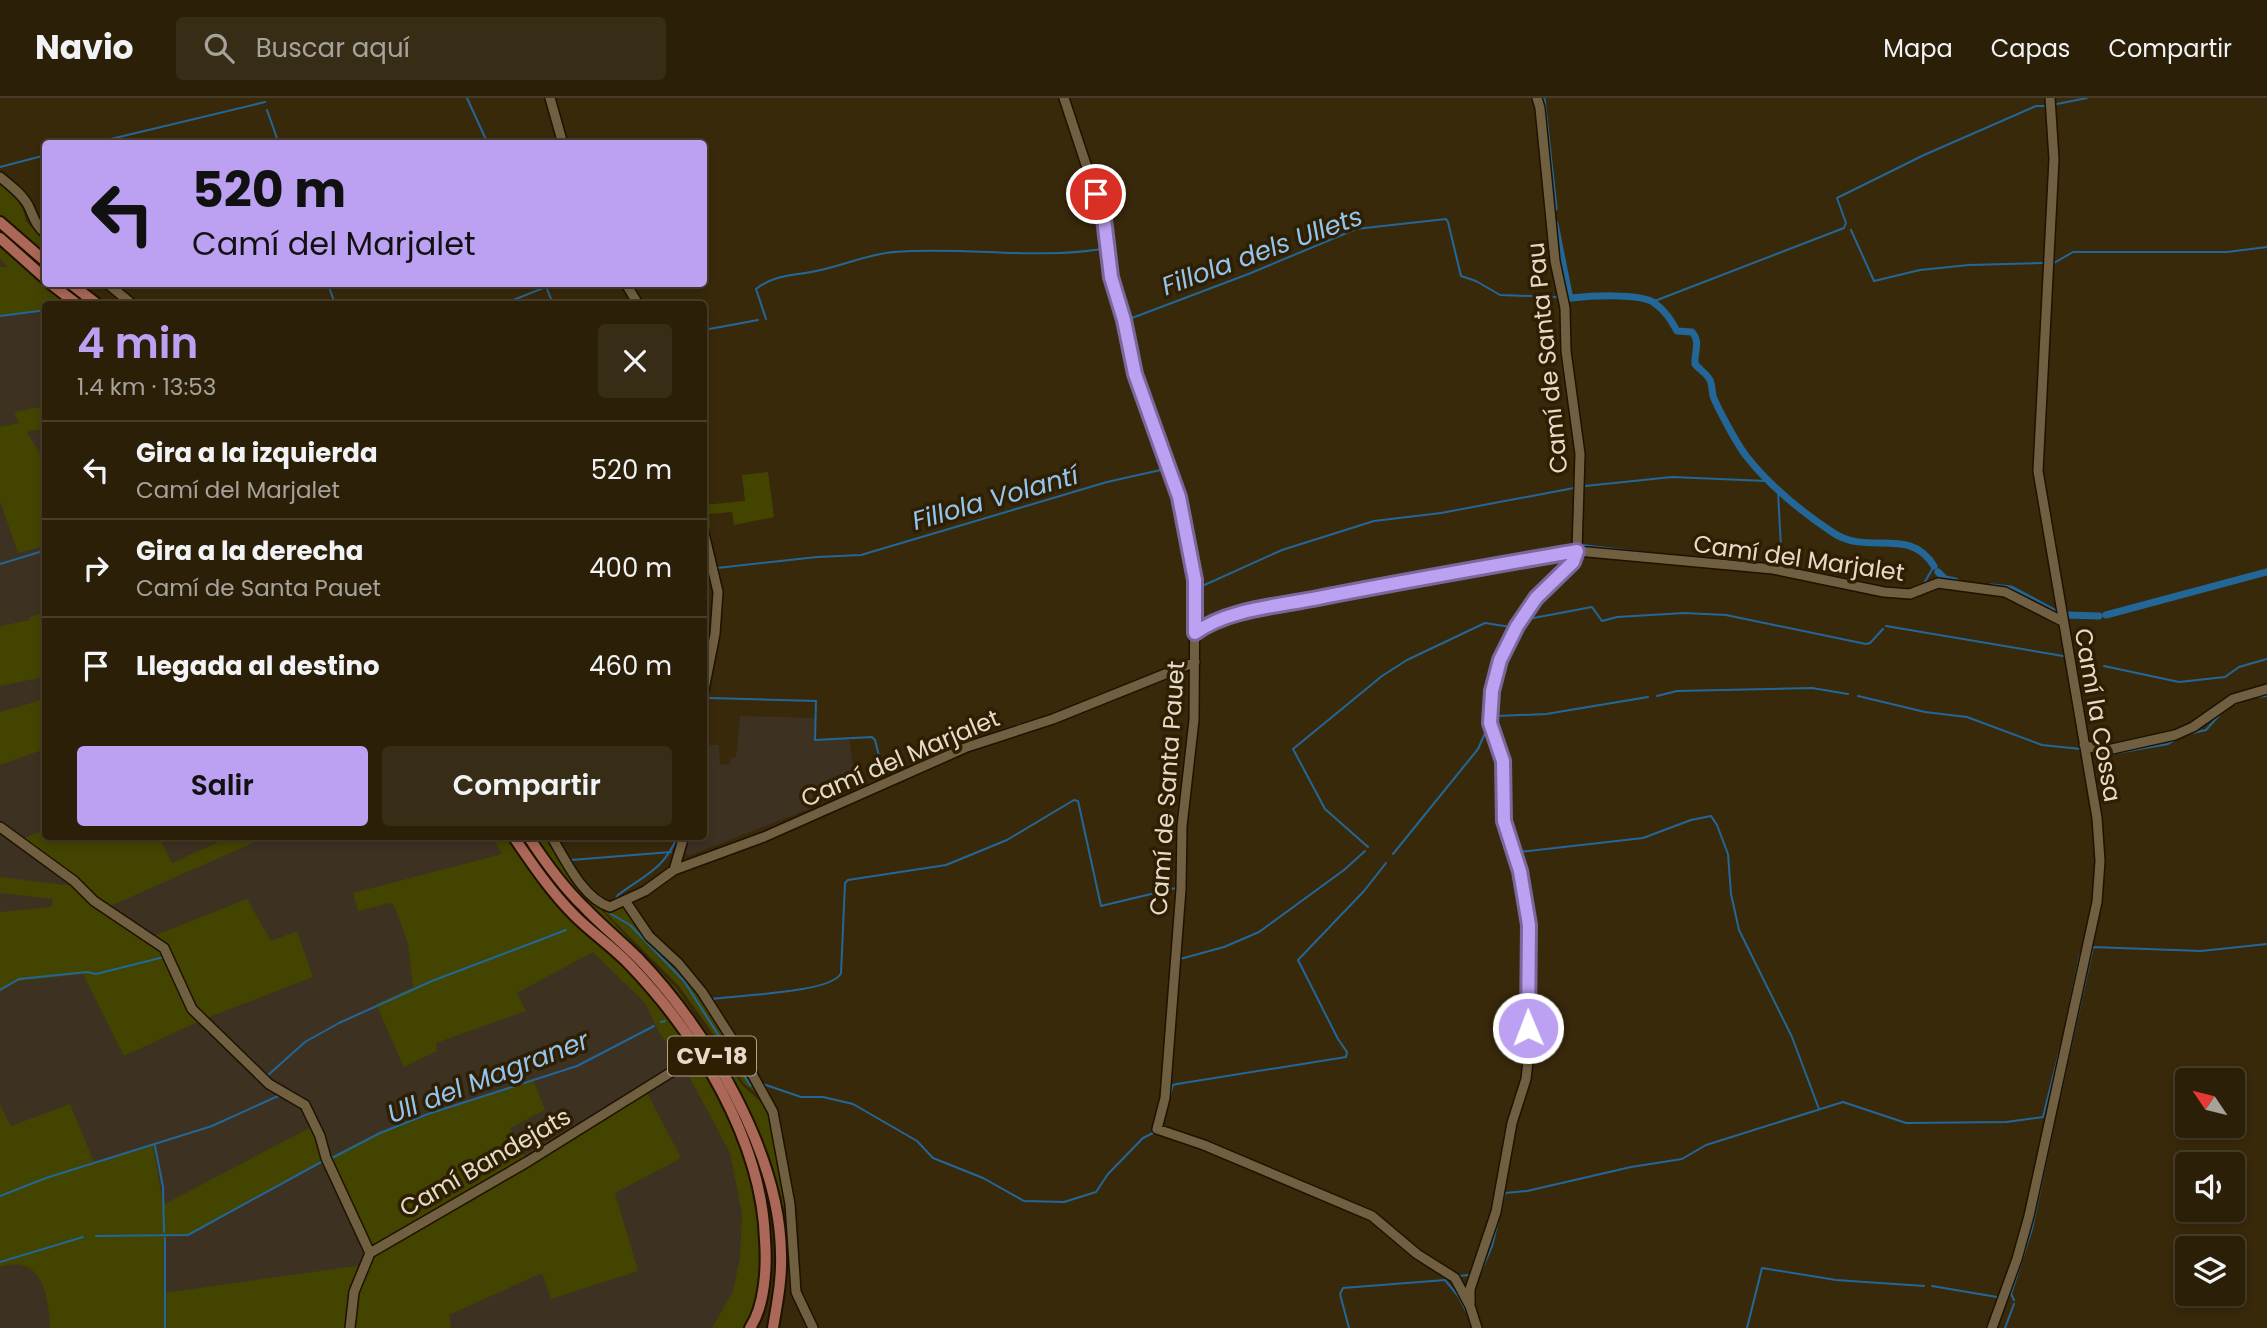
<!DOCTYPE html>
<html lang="es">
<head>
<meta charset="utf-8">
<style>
	body { margin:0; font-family:Poppins,sans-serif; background:#372c16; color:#f1f3f6; height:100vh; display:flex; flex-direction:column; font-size:26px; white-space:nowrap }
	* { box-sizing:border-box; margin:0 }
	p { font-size:23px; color:#a6a29c }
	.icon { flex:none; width:38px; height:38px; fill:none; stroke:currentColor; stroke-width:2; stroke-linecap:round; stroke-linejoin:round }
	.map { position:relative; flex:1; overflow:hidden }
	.side { position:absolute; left:42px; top:203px; width:665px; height:539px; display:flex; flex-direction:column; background:#2b1f08; border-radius:7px; box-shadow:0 4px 10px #0003,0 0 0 2px #473d29 }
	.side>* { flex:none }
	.banner { position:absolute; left:42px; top:42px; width:665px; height:147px; border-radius:7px; box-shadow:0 4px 10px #0003,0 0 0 2px #473d29; background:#bca0f2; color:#111; overflow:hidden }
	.needle { width:46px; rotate:305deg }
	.buttons { position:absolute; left:2175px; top:970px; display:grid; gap:14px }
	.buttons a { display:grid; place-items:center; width:70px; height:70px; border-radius:7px; background:#2b1f08; box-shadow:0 4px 10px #0003,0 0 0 2px #473d29; font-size:35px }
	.pin { position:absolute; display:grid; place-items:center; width:60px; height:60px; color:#fff; margin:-30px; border:4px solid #fff; border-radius:50%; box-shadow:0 2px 7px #0007 }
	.me { position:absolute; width:77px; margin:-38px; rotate:359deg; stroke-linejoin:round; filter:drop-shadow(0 0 5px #0008) }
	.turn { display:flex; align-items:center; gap:24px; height:147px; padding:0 35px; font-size:32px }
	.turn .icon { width:91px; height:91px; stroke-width:2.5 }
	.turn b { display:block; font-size:49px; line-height:60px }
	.round { display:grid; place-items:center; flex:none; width:74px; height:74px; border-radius:7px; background:#372c16 }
	.overview { display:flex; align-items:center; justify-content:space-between; height:119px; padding:0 35px }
	h1 { font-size:42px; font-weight:600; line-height:52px; color:#bca0f2 }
	.action { display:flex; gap:14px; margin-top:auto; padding:14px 35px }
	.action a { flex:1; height:80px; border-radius:7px; background:#bca0f2; color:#111; font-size:28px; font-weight:600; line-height:80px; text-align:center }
	.action a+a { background:#372c16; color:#f1f3f6 }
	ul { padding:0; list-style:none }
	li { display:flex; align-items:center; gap:21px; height:98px; padding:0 35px; border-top:2px solid #473d29 }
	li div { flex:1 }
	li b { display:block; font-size:26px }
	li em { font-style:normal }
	header { display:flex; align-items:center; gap:42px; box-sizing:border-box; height:98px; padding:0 35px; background:#2b1f08; border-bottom:2px solid #473d29 }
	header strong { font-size:33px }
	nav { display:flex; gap:38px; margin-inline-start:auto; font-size:24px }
	.search { width:490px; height:63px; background:#372c16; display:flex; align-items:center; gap:18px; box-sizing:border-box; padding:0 24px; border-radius:7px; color:#a6a29c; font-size:26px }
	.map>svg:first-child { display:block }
	.industrial { fill:#3d3122 }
	.green { fill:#434400 }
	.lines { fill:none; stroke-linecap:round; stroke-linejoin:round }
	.stream { stroke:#236799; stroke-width:2 }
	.canal { stroke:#236799; stroke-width:7 }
	.minor-casing { stroke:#1e1200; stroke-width:12 }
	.major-casing { stroke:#1e1200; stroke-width:14 }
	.minor { stroke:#715f41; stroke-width:9 }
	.major { stroke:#ab6757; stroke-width:10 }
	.route-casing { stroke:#7a689d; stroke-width:18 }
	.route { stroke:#bca0f2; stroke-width:12 }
	.labels { text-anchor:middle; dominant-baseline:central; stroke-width:7; stroke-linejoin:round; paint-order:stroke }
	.shield { fill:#2f1f02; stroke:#afa38f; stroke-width:2 }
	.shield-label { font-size:23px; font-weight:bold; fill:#e6dbcb }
	.street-label { font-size:24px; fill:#e6dbcb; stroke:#2f1f02 }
	.water-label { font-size:26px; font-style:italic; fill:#93c5f0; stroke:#2f1f02 }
</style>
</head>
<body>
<header>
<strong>Navio</strong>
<div class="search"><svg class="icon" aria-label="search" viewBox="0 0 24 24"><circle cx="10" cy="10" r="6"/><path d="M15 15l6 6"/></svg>Buscar aquí</div>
<nav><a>Mapa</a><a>Capas</a><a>Compartir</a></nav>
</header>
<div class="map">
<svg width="2267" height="1230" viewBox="0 0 2267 1230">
	<rect width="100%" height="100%" fill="#39290b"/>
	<path class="industrial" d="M0,150L67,206H46V738L504,739L559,813L643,891L747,1066L741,1230H0Z
		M740,618L815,620L814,642L849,641L855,682L812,694L814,709L688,758L685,754L690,739L704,738V647H719L720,666L730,667L731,660L736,659Z"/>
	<path class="green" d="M0,86L15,99L23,111L26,123L45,143V157L0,117Z
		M0,148L68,206H46L45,212L0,217V169H8L0,161Z
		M45,308V330L27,334L45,365V448L18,455L0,403V329L19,325L14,314Z
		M768,374L774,419L734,427L732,414L709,416L710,430H706L704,407L745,403L742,377Z
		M45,514L44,579L0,588V528L30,522V519Z
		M45,601V651L0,667V614Z
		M45,732L46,738L159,739L172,765L230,739H266L108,809L19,742Z
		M492,739H507C526,768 545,798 571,823C601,851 633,875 659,907C688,943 728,1011 744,1054C763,1102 772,1183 745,1230H712L733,1193L740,1160L742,1116L730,1055L681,963L660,936L645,905L593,854L517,895L526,913L436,945L437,953L404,969L376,906L413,889L408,846L394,807L390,805L358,813L353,795L502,756Z
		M533,739H544L578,788L677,891L742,987L763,1006L771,1024L784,1108L781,1107L765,1053L747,1013L694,921L662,880L564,781Z
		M0,779L75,788L151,839L247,801L271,843L297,833L313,879L204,921L124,958L83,876L19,883L0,893V814L51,809L53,801L0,795Z
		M622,806C645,840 675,866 700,898C721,925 737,957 755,986L759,997L744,986L707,927L678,887L605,814Z
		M533,981L545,1012L510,1030L528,1065L645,991L681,1060L615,1095L638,1173L551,1201L542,1175L449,1217L451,1230H351L352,1205L372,1157L328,1060L380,1034Z
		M70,1006L94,1064L153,1047L163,1107L313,1028L323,1063L188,1137L164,1139V1195L363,1167L348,1230H50C49,1200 43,1155 0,1169V1007L11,1028Z"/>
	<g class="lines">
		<path class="stream" d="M467,0L488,46
			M2057,6L2087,0
			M267,12L279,46
			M90,46L265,4
			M0,69L46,57
			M27,98L34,109
			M1851,132L1874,183L1920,172L1969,167L2042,165
			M2054,165L2073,154H2227L2267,149
			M328,186L335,206
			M545,186L553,206
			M1652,204L1844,130L1846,125L1837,100L1924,57L2036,8H2046
			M503,206L546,189
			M1124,207L1132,220L1251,175L1356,131L1446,121L1448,124L1461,178L1476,183L1500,197L1557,199
			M0,218L46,212
			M766,221L756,191C775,176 794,178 816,173C842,168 868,156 894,154C963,148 1034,162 1102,151
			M704,232L758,222
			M1585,388L1672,379L1766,383L1778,394L1782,468
			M1582,447L1656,456
			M704,453L708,472
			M1492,462L1572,447
			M1742,464L1768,466
			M0,466L46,452
			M717,470L817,459L861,457L1107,384L1165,371
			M1189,474L1190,484
			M1923,487L1934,468
			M1200,489L1282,452L1374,423L1441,415L1574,390
			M1528,521L1592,509L1602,523L1617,519L1684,515L1726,517L1866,546L1870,545L1883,531
			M1886,528L2063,558
			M1199,541L1217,526
			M707,551L711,533
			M2074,560L2095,565
			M704,567L705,559
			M2104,568L2179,584L2225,579L2239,569L2267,561
			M1657,598L1677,593L1812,590L1848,596
			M1858,598L1925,614L1967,619L2042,647L2081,651
			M2255,599L2267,598
			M710,600L816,603L815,642L872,639L875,642L885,681
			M2232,607L2247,601
			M1493,621L1496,618L1546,616L1648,599
			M1025,625L1038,621
			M2188,636L2206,632L2222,614
			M983,639L1021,626
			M1504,652L1508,664V691
			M2111,656L2168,646L2176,641
			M1368,749L1325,711L1293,651L1382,578L1407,562L1485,525L1511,529
			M565,754L571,762L671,754
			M1519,754L1643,740L1691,722L1711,718L1717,727L1728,756L1731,796L1739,832L1792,939L1819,1011
			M1393,756L1478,651L1486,633
			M615,802L618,797C646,776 663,772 678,738
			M611,816L630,827L684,883L750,987L754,988
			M2092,849L2201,853L2267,846
			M1180,861L1224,849L1259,834L1344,772L1365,753
			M177,890L188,913
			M0,892L19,881L87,874L96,876L164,859
			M712,901C736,897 833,895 841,875L845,785L848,782L946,767L1007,742L1074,702L1078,703L1101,808L1176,790
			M661,924L665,923
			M2066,925L2080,857
			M267,978L305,944L339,925L432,883L566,832
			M763,986L801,999H823L853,1006L917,1043L933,1060L983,1080L1024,1103L1064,1104L1096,1094L1108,1076L1143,1040L1155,1034
			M1170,997L1173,987L1177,986L1346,959L1347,954L1338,941L1298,862L1364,793L1386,765
			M2059,1002L2093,849
			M155,1048L163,1089L164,1134
			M332,1060L380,1035L428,1016L577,968L654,928
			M0,1098L46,1080L212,1028L278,998L277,996
			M96,1138L188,1137L323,1063
			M165,1140V1230
			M0,1164L83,1139
			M1480,1176L1492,1148L1505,1095L1527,1093L1631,1069L1682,1061L1706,1047L1843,1004L1906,1025L2006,1024L2043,1019L2064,935
			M1459,1178L1469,1177
			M1932,1188L1997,1199
			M2014,1202L2011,1196L2032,1131L2058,1005
			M1349,1230L1340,1196L1343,1190L1445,1182L1459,1199L1470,1221
			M1747,1230L1762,1170L1836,1182L1924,1188
			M2005,1230L2014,1206"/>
		<path class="canal" d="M1542,0L1554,110
			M1555,126L1569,196
			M1571,200C1589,198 1637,195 1653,204C1665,212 1671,222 1677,233L1692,234C1701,244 1694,254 1695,266C1699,271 1707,276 1710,282C1712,286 1712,293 1713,298C1718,311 1738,348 1747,359C1770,388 1802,414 1832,434C1868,459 1909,427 1934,468
			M1938,474L1945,481L1955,483
			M1991,489L2011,491L2054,514
			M2065,517L2099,518
			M2106,517L2267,474"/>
		<g class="minor-casing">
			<path id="minor" d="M550,0L563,46
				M1064,0L1104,121L1111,179L1124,222L1135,276L1179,399L1195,482L1194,622L1182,728L1181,791L1165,1000L1157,1031L1204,1047L1372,1118L1417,1156L1455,1180L1470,1208
				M0,79C10,87 22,96 28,107C34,119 35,127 46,136
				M108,186L132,206
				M626,186L638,206
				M704,435L718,494L715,536L704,592
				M1195,535L1211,523L1273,509L1459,472L1577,453L1773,471L1884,494L1910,496L1938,485L2005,494L2062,523
				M2084,647L2103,653L2175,637L2193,629L2233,601L2267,591
				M0,729L74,783L94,803L164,850L192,911L269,986L305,1007L320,1038L326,1060L370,1155
				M551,738C565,761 583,801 610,809L645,793L674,772L764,739L967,649L1053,621L1195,564
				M674,772L684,738
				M626,804L649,838L679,866L702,894L739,952L773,1014L790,1106L796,1194L813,1230
				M350,1230L354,1194L370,1155L527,1064L686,965
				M1477,1230L1470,1208V1191L1496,1114L1512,1025L1526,981L1529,954V827L1520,773L1504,723L1503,663L1490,625L1492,593L1500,562L1517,528L1536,500L1573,464L1577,453L1580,356L1566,253L1565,210L1555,163L1540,10L1537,0
				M1992,1230L2017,1161L2029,1118L2097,804L2100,763L2097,720L2038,373L2054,61L2050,0"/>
		</g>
		<g class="major-casing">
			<path id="major" d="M0,124L46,164
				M0,140L46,181
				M51,186L77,206
				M71,186L97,206
				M513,738C532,766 551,794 575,818C592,835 613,849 630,867C698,938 762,1043 765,1142C767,1168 765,1208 750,1230
				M528,738C545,764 562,788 584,809C601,827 621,843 638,860C707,932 780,1055 781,1156C782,1181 777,1206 773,1230"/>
		</g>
		<use href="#minor" class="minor"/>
		<use href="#major" class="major"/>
	</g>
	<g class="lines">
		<g class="route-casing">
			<path id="route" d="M1096,96L1104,121L1111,179L1124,222L1135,276L1179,399L1195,482V535C1228,511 1278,508 1318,500C1404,483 1491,468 1577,453L1573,464L1536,500L1517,528L1500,562L1492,593L1490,625L1503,663L1504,723L1520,773L1529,827L1528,930"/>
		</g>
		<use href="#route" class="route"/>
	</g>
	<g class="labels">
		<rect class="shield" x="668" y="938.5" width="88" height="39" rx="5"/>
		<g class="shield-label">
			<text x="712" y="958">CV-18</text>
		</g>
		<g class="street-label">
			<text transform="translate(1547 260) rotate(-96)">Camí de Santa Pau</text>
			<text transform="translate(1799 460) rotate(8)">Camí del Marjalet</text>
			<text transform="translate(2098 617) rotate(80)">Camí la Cossa</text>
			<text transform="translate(900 660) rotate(-23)">Camí del Marjalet</text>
			<text transform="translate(1167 690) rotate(-86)">Camí de Santa Pauet</text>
			<text transform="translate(485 1064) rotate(-30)">Camí Bandejats</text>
		</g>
		<g class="water-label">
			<text transform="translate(1262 153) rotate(-20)">Fillola dels Ullets</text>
			<text transform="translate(995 400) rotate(-16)">Fillola Volantí</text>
			<text transform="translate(488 979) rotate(-21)">Ull del Magraner</text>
		</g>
	</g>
</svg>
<div class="buttons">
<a><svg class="needle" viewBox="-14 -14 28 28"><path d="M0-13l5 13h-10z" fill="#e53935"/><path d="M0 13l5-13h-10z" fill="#a6a29c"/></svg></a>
<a><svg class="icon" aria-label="sound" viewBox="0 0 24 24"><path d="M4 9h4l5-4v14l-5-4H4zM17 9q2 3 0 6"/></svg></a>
<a><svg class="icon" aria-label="layers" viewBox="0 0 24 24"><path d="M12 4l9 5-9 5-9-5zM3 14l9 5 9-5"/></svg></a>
</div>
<div class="pin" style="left:1096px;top:96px;background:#d93025"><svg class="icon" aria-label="arrive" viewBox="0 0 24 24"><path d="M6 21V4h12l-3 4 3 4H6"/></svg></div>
<svg class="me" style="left:1528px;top:930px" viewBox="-20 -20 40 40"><circle r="17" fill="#bca0f2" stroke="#fff" stroke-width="3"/><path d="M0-11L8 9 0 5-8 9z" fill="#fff"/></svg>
<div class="banner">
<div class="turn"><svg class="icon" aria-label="left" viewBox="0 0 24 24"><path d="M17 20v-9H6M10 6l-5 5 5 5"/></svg><div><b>520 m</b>Camí del Marjalet</div></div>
</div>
<section class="side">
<div class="overview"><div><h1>4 min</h1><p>1.4 km · 13:53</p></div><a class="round"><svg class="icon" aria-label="close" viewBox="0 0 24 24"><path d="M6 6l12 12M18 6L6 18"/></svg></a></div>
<ul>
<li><svg class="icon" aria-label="left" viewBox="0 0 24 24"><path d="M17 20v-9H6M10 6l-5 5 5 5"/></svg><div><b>Gira a la izquierda</b><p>Camí del Marjalet</p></div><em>520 m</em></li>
<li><svg class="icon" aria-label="right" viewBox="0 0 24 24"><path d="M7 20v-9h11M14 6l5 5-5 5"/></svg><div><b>Gira a la derecha</b><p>Camí de Santa Pauet</p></div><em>400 m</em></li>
<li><svg class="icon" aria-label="arrive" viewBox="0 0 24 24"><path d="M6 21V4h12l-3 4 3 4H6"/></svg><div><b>Llegada al destino</b></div><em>460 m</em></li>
</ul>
<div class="action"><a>Salir</a><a>Compartir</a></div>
</section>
</div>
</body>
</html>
